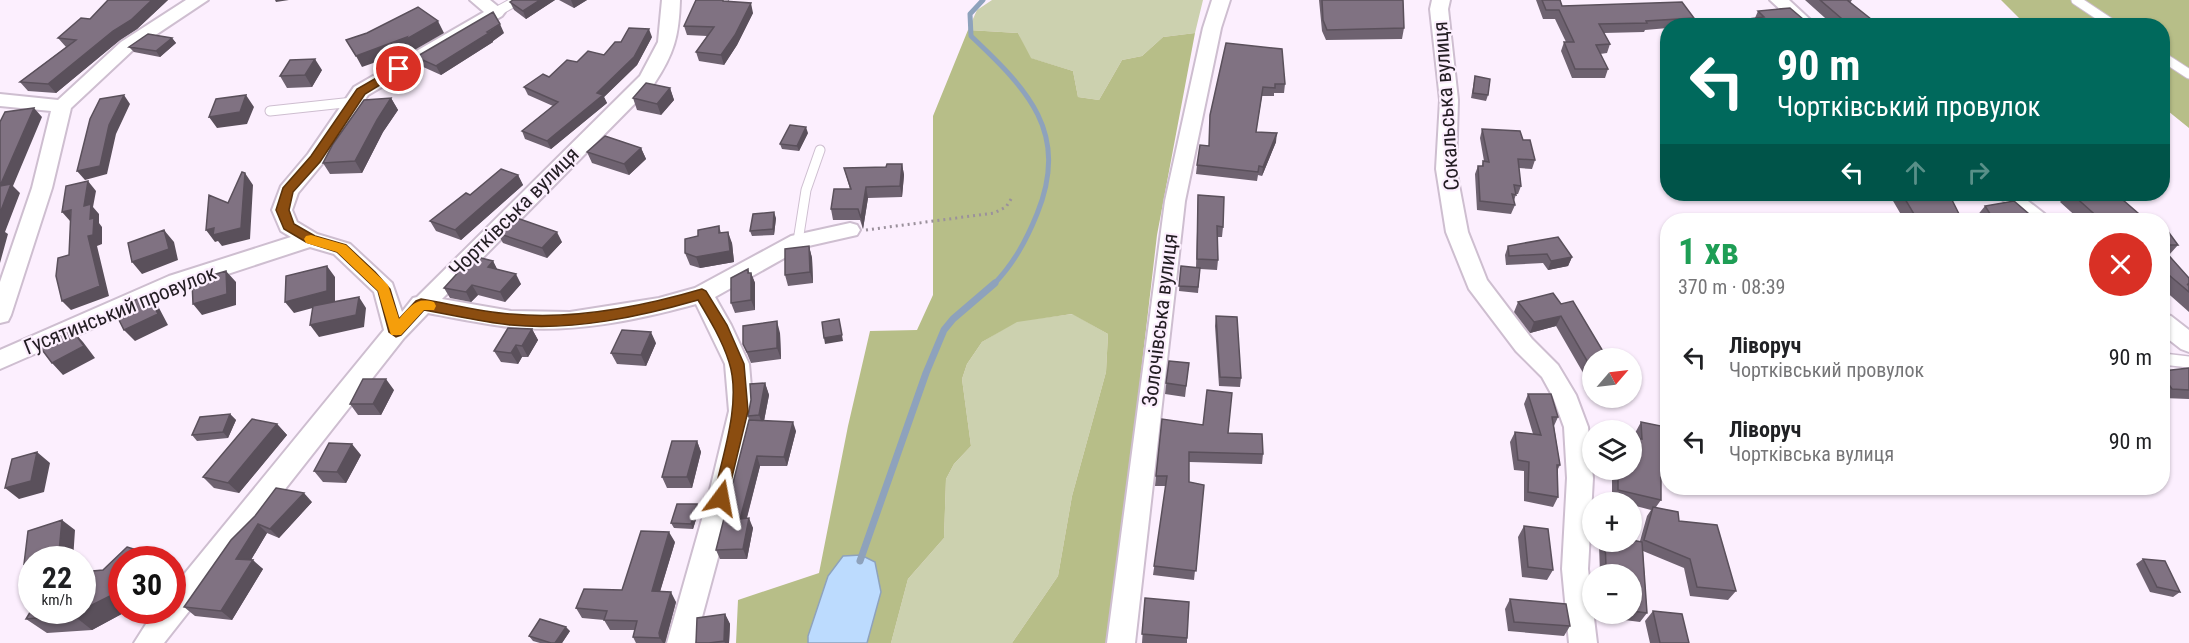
<!DOCTYPE html>
<html lang="uk">
<head>
<meta charset="utf-8">
<style>
	body { margin:0; font-family:"Roboto Condensed",sans-serif; background:#f6f6f6; color:#202124; height:100vh; display:flex; flex-direction:column; font-size:22px; white-space:nowrap }
	* { box-sizing:border-box; margin:0 }
	p { font-size:20px; color:#757577 }
	.icon { flex:none; width:33px; height:33px; fill:none; stroke:currentColor; stroke-width:2; stroke-linecap:round; stroke-linejoin:round }
	.map { position:relative; flex:1; overflow:hidden }
	.details { position:absolute; left:1660px; top:213px; width:510px; height:282px; display:flex; flex-direction:column; background:#fff; border-radius:24px; box-shadow:0 2px 4px #0004 }
	.details>* { flex:none }
	.guide { position:absolute; left:1660px; top:18px; width:510px; height:183px; border-radius:24px; box-shadow:0 2px 4px #0004; background:#00695c; color:#fff; overflow:hidden }
	.needle { width:39px; rotate:62deg }
	.buttons { position:absolute; left:1582px; top:348px; display:grid; gap:12px }
	.buttons a { display:grid; place-items:center; width:60px; height:60px; border-radius:50%; background:#fff; box-shadow:0 2px 4px #0004; font-size:30px }
	.speed { position:absolute; left:18px; top:546px; display:flex; gap:12px; font-size:30px; font-weight:700; text-align:center }
	.speed>* { display:grid; place-content:center; width:78px; height:78px; border-radius:50%; background:#fff; box-shadow:0 2px 4px #0004; line-height:1 }
	.speed small { font-size:15px; font-weight:400 }
	.speed .limit { border:9px solid #d22; background:#fff; color:#111 }
	.pin { position:absolute; display:grid; place-items:center; width:51px; height:51px; color:#fff; margin:-26px; border:3px solid #fff; border-radius:50%; box-shadow:0 2px 6px #0007 }
	.me { position:absolute; width:66px; margin:-33px; rotate:13deg; stroke-linejoin:round; filter:drop-shadow(0 0 4px #0008) }
	.turn { display:flex; align-items:center; gap:21px; height:126px; padding:0 18px; font-size:27px }
	.turn .icon { width:78px; height:78px; stroke-width:2.5 }
	.turn b { display:block; font-size:42px; line-height:51px }
	.lanes { display:flex; align-items:center; height:57px; padding:0 18px; background:#0003; justify-content:center; gap:30px; direction:ltr }
	.lanes .off { opacity:.35 }
	.round { display:grid; place-items:center; flex:none; width:63px; height:63px; border-radius:32px; background:#f6f6f6 }
	.head { display:flex; align-items:center; justify-content:space-between; height:102px; padding:0 18px }
	h1 { font-size:36px; font-weight:700; line-height:45px; color:#1e9e55 }
	ul { padding:0; list-style:none }
	li { display:flex; align-items:center; gap:18px; height:84px; padding:0 18px }
	li div { flex:1 }
	li b { display:block; font-size:22px }
	li em { font-style:normal }
	.map>svg:first-child { display:block }
	.green { fill:#ccd1af }
	.forest { fill:#b7be88 }
	.water { fill:#bcdbfe; stroke:#8ea2bc; stroke-width:1.5 }
	.lines { fill:none; stroke-linecap:round; stroke-linejoin:round }
	.stream-far1 { stroke:#8ea2bc; stroke-width:5 }
	.stream { stroke:#8ea2bc; stroke-width:7 }
	.service-far1-casing { stroke:#cebed0; stroke-width:11 }
	.service-casing { stroke:#cebed0; stroke-width:14 }
	.minor-casing { stroke:#cebed0; stroke-width:4 }
	.path { stroke:#9b919c; stroke-width:3; stroke-dasharray:2 4; stroke-linecap:butt }
	.service-far1 { stroke:#fff; stroke-width:9 }
	.service { stroke:#fff; stroke-width:11 }
	.minor { fill:#fff; fill-rule:evenodd }
	.wall { fill:#6e6270 }
	.shaded-wall { fill:#5a505b }
	.building { fill:#807282; stroke:#5a505b; stroke-width:1.5 }
	.route { fill:#8b4d10; stroke:#5a320a; stroke-width:1.5 }
	.slow { fill:#f59e0b }
	.labels { text-anchor:middle; dominant-baseline:central; stroke-width:4.5; stroke-linejoin:round; paint-order:stroke }
	.street-label { font-size:21px; fill:#231d23; stroke:#fceffe }
</style>
</head>
<body>
<div class="map">
<svg width="2189" height="643" viewBox="0 0 2189 643">
	<rect width="100%" height="100%" fill="#fceffe"/>
	<path class="green" d="M992,0H1203L1195,33L1163,37L1142,56L1122,60L1099,100L1078,97L1073,71L1030,58L1018,33L968,30L977,10Z
		M1073,314L1108,334L1106,372L1072,496L1058,576L1012,643H891L908,579L944,538L946,479L954,464L971,446L962,379L967,364L982,342L1017,321Z"/>
	<path class="forest" d="M2001,0H2189V128L2163,107V26L2026,25Z
		M968,30L1018,33L1031,58L1073,71L1078,97L1099,100L1122,60L1142,56L1163,37L1195,33L1157,235L1133,441L1141,503L1126,643H1012L1058,576L1072,496L1106,372L1108,334L1072,314L1017,322L982,342L967,364L962,379L971,446L954,464L946,479L944,538L908,579L891,643H867L881,592L877,578L828,576L808,636V643H736L738,600L819,573L848,426L870,331L917,330L933,295V116Z"/>
	<path class="water" d="M861,555L875,562L881,592L867,643H808V636L828,576L843,556Z"/>
	<g class="lines">
		<path class="stream-far1" d="M983,0L970,14L971,36C1028,90 1070,132 1037,214C1026,241 1014,263 994,284"/>
		<path class="stream" d="M860,561L926,373L944,330L953,319L995,283"/>
		<g class="service-far1-casing">
			<path id="service-far1" d="M2076,0L2115,26
				M496,12L518,0
				M2163,57L2189,74
				M270,111L353,102
				M798,241L806,190L820,150"/>
		</g>
		<g class="service-casing">
			<path id="service" d="M2163,359L2189,362"/>
		</g>
		<g class="minor-casing">
			<path id="minor" d="M186,0H208L133,50L71,108L52,188L11,315L8,321L0,323V282L32,188L51,111L0,106V94L58,100L121,42Z
				M470,0H490L505,12L502,16L368,95L322,164L298,193L292,210L297,222L317,234L350,244L392,283L402,312L413,298L417,297L640,76L658,42L662,0H680C679,36 674,54 654,84L442,299L511,311L570,312L659,298L695,288L791,236L850,223L857,225L860,230L857,235L804,247L715,297L731,325L749,364L753,411L734,498L695,643H667L708,498L729,411L725,364L696,304C637,320 572,334 510,327C483,324 455,318 428,313L404,338L164,643H134L155,610H172V589L384,330L374,292L334,254L310,247L185,288L0,369V350L169,276L291,237L281,231L272,210L281,186L308,154L354,87L484,12Z
				M1212,0H1230L1221,28L1185,201L1135,643H1107L1165,201L1203,28Z
				M1432,0H1450L1448,9L1458,100L1456,169L1468,232L1487,280L1532,339L1558,365L1576,395L1588,427L1593,478L1588,569L1597,643H1569L1562,569L1567,478L1564,427L1553,397L1542,377L1516,351L1469,289L1446,232L1436,169L1440,100L1430,9Z
				M1770,0H1789L1817,26H1798Z
				M1996,194H2019L2046,215L2049,220H2026Z
				M2163,314L2171,316L2189,330V352L2181,349L2163,335Z"/>
		</g>
		<path class="path" d="M866,230L994,213L1006,207L1013,196"/>
		<use href="#service-far1" class="service-far1"/>
		<use href="#service" class="service"/>
		<use href="#minor" class="minor"/>
	</g>
	<path class="wall" d="M108,0H168L137,29L120,40L56,93L28,91L20,82L66,47L58,38L90,19Z
		M513,0H555L526,19L514,10L510,2Z
		M559,0H587L574,8Z
		M729,0V2L753,13L737,45L724,65L699,61L696,52L707,36L687,35L684,26Z
		M1319,0H1403L1404,28L1402,39L1326,40L1322,31Z
		M1536,0H1560L1562,6L1694,18L1690,26H1668V28L1645,30L1644,32L1604,33L1610,44L1607,53L1600,54L1608,69L1605,78H1572L1561,51L1564,42H1566L1555,19H1543Z
		M1805,0H1852L1850,3L1871,19L1867,26H1834Z
		M1758,11L1803,19L1826,26H1745L1748,19L1755,18Z
		M504,33L493,41V42L441,75L421,66L416,57Z
		M652,37L637,65L604,97L607,103L551,149L525,139L522,131L553,106L528,95L524,87L549,77L577,62L604,55L621,42Z
		M172,38L176,43L160,57L134,52L129,47Z
		M1226,43L1285,84L1284,93H1274V96H1262L1256,132L1276,142L1262,176L1258,175L1257,181L1196,174L1197,165L1209,146L1210,115Z
		M322,70L312,87L287,88L280,76Z
		M1475,76L1488,95L1486,101L1471,98Z
		M670,88L674,100L661,115L637,110L633,98Z
		M391,98L398,110L383,132L362,173L330,174L323,163Z
		M1482,129L1523,140L1535,160L1532,169L1519,168L1521,186L1518,194H1516L1514,201L1515,205L1511,214L1477,210L1475,174L1478,166H1482L1483,161H1484L1480,138Z
		M808,133L799,151L782,149L780,144Z
		M641,148L646,159L629,175L592,163L587,152Z
		M902,164L904,175L902,197L868,198L863,229L860,220H833L831,209L850,189L844,168L886,167Z
		M518,175L523,185L461,240L436,231L430,221L470,195Z
		M1889,194H1949L1962,220H1897L1899,217L1903,218Z
		M2067,194H2116L2146,220H2080L2060,202Z
		M1198,195L1223,227L1222,237H1217L1218,260L1217,270L1200,269L1198,293L1179,291L1181,266L1196,268Z
		M1985,206L2036,220H1979L1976,217Z
		M776,218L774,235L752,236L750,231Z
		M719,226L721,233L732,243L734,262L700,268L690,265L685,253L698,236Z
		M2163,230L2178,245L2169,255L2187,285L2189,284V312L2163,289Z
		M497,233L562,242L547,258L503,243Z
		M809,246L812,258L813,283L788,286L785,275Z
		M1508,246L1572,257L1568,266L1548,270L1543,263L1506,265L1505,255Z
		M493,261L497,269L521,284L505,302L478,295L471,302L450,298L444,288Z
		M750,273H751L755,283V310L735,313L731,303Z
		M1518,302L1561,304L1604,353L1603,355L1593,358V390L1556,326L1530,333L1514,312Z
		M1216,316L1241,378L1240,387L1219,386L1215,326Z
		M532,329L538,340L528,357H522L518,364L501,362L494,351Z
		M780,333L781,359L751,363L743,344Z
		M656,343L646,366L617,364L611,353Z
		M1169,361L1189,363L1185,397L1165,394Z
		M2189,368V399L2163,398V371Z
		M765,383L769,395L764,421L796,431L787,466H760L747,518L753,528L747,559H720L716,550L749,420L748,416Z
		M394,390L381,415H358L350,404Z
		M1528,394L1558,417L1554,426L1560,465L1558,469V497L1553,507L1524,501V471L1514,470L1510,442L1515,432L1533,434L1524,404Z
		M230,414L236,420L228,438L197,441L192,435Z
		M1162,419L1228,433L1263,454L1262,464L1189,462V482L1204,485L1194,580L1153,575L1166,486H1155Z
		M1641,422L1661,500L1656,507L1679,521L1736,591L1728,600L1690,596L1684,568L1643,551L1647,613L1640,622L1609,618V614H1632V574H1600L1599,544L1600,542L1640,541L1647,516L1651,510L1632,505V502H1619L1612,501V473L1614,470H1632L1635,433Z
		M277,424L287,435L239,493L214,488L203,477Z
		M697,441L701,452L692,488H667L662,477Z
		M361,455L346,483L323,482L314,471Z
		M312,502L279,538L267,533L251,560L263,569L232,620L195,616L184,607L255,516Z
		M697,504L699,510L693,529L674,528L671,523Z
		M1524,526L1553,570L1547,580L1522,577L1518,537Z
		M675,542L660,592L676,602L665,643H636L633,637L635,630H610L604,620L582,618L576,608L622,590Z
		M127,547L153,555L158,560H122V610H129L92,630L47,633L26,619L32,609V610H82V572L103,570Z
		M2143,559L2180,592L2173,597L2150,592L2136,564Z
		M1145,598L1187,638V643H1142Z
		M1510,599L1570,626L1564,636L1508,631L1505,609Z
		M1653,611L1689,643H1650L1645,621Z
		M725,614L730,624L729,643H696Z
		M570,631L562,643H540L533,641L529,636Z"/>
	<path class="shaded-wall" d="M152,0H168L137,29L120,40L56,93L48,84Z
		M275,0H289L276,2Z
		M540,0H555L526,19L523,11Z
		M571,0H587L574,8Z
		M751,3L753,13L737,45L724,65L721,55Z
		M1871,19L1867,26H1847L1848,24Z
		M438,21L444,33L411,52L410,50L362,67L356,56Z
		M500,24L504,33L493,41V42L441,75L436,66Z
		M649,29L652,37L637,65L604,97L607,103L551,149L547,141L597,93Z
		M172,38L176,43L160,57L156,51Z
		M315,59L322,70L312,87L305,75Z
		M670,88L674,100L661,115L657,104Z
		M124,95L130,104L116,134L107,174L85,180L77,171L109,125Z
		M246,95L254,107L247,124L217,128L209,117Z
		M391,98L398,110L383,132L362,173L355,161L377,120Z
		M34,108L42,117L13,186L20,193L5,232L8,234L0,263V186Z
		M806,127L808,133L799,151L797,146Z
		M1277,133L1276,142L1262,176L1263,167Z
		M641,148L646,159L629,175L624,164Z
		M902,164L904,175L902,197L900,186Z
		M245,173L253,185L250,239L222,246L218,241L215,242L206,230L214,228Z
		M518,175L523,185L461,240L455,230Z
		M88,181L96,191L93,207L99,214V223L102,227V244L97,246L109,296L71,310L62,301L88,236L84,206Z
		M866,187L868,198L863,229L861,218Z
		M71,210L70,221L62,212Z
		M774,212L776,218L774,235L773,229Z
		M164,230L174,242L178,260L142,274L132,262Z
		M557,232L562,242L547,258L542,248Z
		M728,232L732,243L734,262L700,268L696,257Z
		M809,246L812,258L813,283L810,272Z
		M1572,257L1568,266L1548,270L1551,261Z
		M493,261L498,271L488,267Z
		M327,266L335,277V302L294,313L285,302Z
		M748,269L751,278V273L755,283V310L751,300L748,273Z
		M226,271L236,282V305L202,315L193,304Z
		M516,274L521,284L505,302L500,292Z
		M472,285L478,295L471,302L466,292Z
		M148,294L158,306L168,325L135,341L124,330Z
		M359,297L366,308L364,327L319,337L310,325Z
		M1561,316L1556,326L1530,333L1534,322Z
		M839,319L843,341L825,344L824,338Z
		M777,321L780,333L781,359L777,348Z
		M532,329L538,340L528,357L522,346Z
		M72,330L83,342L95,358L63,375L52,363Z
		M651,332L656,343L646,366L641,355Z
		M516,345L522,357L518,364L511,353Z
		M386,379L394,390L381,415L373,404Z
		M765,383L769,395L763,426L759,415Z
		M230,414L236,420L228,438L223,432Z
		M793,422L796,431L787,466L784,457Z
		M277,424L287,435L239,493L228,483Z
		M697,441L701,452L692,488L687,477Z
		M352,444L361,455L346,483L337,472Z
		M37,452L50,463L44,492L19,499L5,488Z
		M757,456L760,466L744,528L740,519Z
		M304,493L312,502L279,538L270,529Z
		M697,504L699,510L693,529L691,524Z
		M749,518L753,528L747,559L743,549Z
		M62,520L75,530L73,560H37Z
		M258,524L267,533L246,568L236,559Z
		M669,532L675,542L657,601L652,591Z
		M153,555L158,560H149Z
		M253,560L263,569L232,620L221,611Z
		M32,561V569L24,564Z
		M122,587V610H129L92,630L73,615Z
		M671,592L676,602L665,643H663L660,638L659,633Z
		M725,614L730,624L729,643H725L724,641Z
		M566,627L570,631L562,643H555Z"/>
	<path class="building" d="M108,0H152L131,20L113,31L48,84L20,82L76,40L58,38L81,18L90,19Z
		M513,0H540L523,11L510,2Z
		M696,0H723V1L751,3L735,35L721,55L696,52L714,27L684,26Z
		M1322,0H1403L1404,28L1327,30L1323,20Z
		M1542,0H1560L1562,6L1682,2L1694,18L1646,21L1647,23L1599,24L1610,44L1596,45L1608,69H1575L1564,42H1574L1559,10H1546Z
		M1820,0H1849H1847L1871,19L1848,24Z
		M418,7L438,21L405,40L407,37L356,56L346,40L367,33Z
		M1790,8L1803,19H1821L1826,26H1754L1748,19L1764,17L1758,11Z
		M493,12L500,24L487,32L489,33L436,66L416,57Z
		M629,28L649,29L634,57L597,93L603,95L547,141L522,131L558,102L524,87L543,74L549,77L567,60L577,62L588,51L604,55L615,42H621Z
		M148,34L172,38L156,51L129,47Z
		M1226,43L1282,49L1285,84H1275V88L1263,87L1256,132L1277,133L1263,167L1259,166L1258,172L1197,165L1200,145L1209,146L1210,115Z
		M315,59L305,75L280,76L290,60Z
		M1475,76L1490,79L1488,95L1473,93Z
		M646,83L670,88L657,104L633,98Z
		M124,95L109,125L100,166L77,171L90,119L100,99Z
		M246,95L240,112L209,117L216,99Z
		M391,98L377,120L355,161L323,163L333,144L364,100Z
		M34,108L0,186V122L5,112Z
		M790,125L806,127L797,146L780,144Z
		M1482,129L1520,131L1523,140H1530L1535,160L1518,159L1521,186L1514,185L1516,195L1512,194L1515,205L1480,201L1478,166H1483V161L1489,162Z
		M605,136L641,148L624,164L587,152Z
		M887,164H902L900,186L866,187L861,218L858,209H831L834,189H851L844,168L886,167Z
		M501,169L518,175L455,230L430,221L466,193L470,195Z
		M242,172L245,173L241,228L213,235L214,228L206,230L209,195L228,203Z
		M88,181L84,206L91,204L90,219L94,218L93,235L88,236L100,286L62,301L56,276L58,258L69,255L71,210L62,212L66,186Z
		M11,184L0,213V186Z
		M1902,194H1949L1962,220H1900L1899,217L1917,219Z
		M2072,194H2116L2146,220H2101Z
		M1198,195L1224,197L1223,227L1217,226L1218,260L1197,259Z
		M2014,201L2036,220H1994L1985,206Z
		M774,212L773,229L750,231L753,214Z
		M514,217L557,232L542,248L497,233Z
		M719,226V233L728,232L730,251L696,257L685,253V239L698,236V230Z
		M164,230L169,249L132,262L128,243Z
		M2163,230H2167L2178,245H2163Z
		M1558,237L1572,257L1551,261L1547,254L1509,256L1508,246Z
		M809,246L810,272L785,275V249Z
		M2163,249L2189,278V283L2187,285L2189,284V292L2163,270Z
		M473,256L493,261L488,267L516,274L500,292L472,285L466,292L444,288Z
		M327,266V291L285,302L286,276Z
		M1181,266L1200,268L1198,287L1179,286Z
		M748,269V273H751V300L731,303V278Z
		M226,271L227,294L193,304L192,281Z
		M1553,293L1561,304L1573,301L1604,353H1601L1605,358H1593V371L1561,316L1534,322L1518,302Z
		M148,294L158,314L124,330L114,310Z
		M359,297L356,315L310,325L313,306Z
		M1216,316L1237,317L1241,378L1220,377Z
		M839,319L842,335L824,338L822,322Z
		M777,321V348L747,352L743,344V326Z
		M508,328L532,329L522,346L516,345L511,353L494,351Z
		M72,330L84,346L52,363L40,347Z
		M622,330L651,332L641,355L611,353Z
		M1169,361L1189,363L1186,386L1166,383Z
		M2189,368V390L2172,389L2163,376V371Z
		M363,379H386L373,404H350Z
		M765,383L759,415L748,416L751,400L750,384Z
		M1207,390L1232,393L1228,433L1262,434L1263,454L1189,452V482L1204,485L1196,571L1154,566L1167,476H1156L1162,419L1203,425Z
		M1528,394H1551L1558,417H1552L1560,465H1557L1558,497L1528,492L1529,462L1518,460L1515,432L1541,435Z
		M230,414L223,432L192,435L200,417Z
		M252,419L277,424L228,483L203,477Z
		M749,420L793,422L784,457L757,456L740,519L749,518L743,549L716,550Z
		M1641,422L1661,426V500L1618,490V470H1632V437L1642,439Z
		M672,441H697L687,477H662Z
		M329,443L352,444L337,472L314,471Z
		M37,452L31,481L5,488L12,459Z
		M276,488L304,493L270,529L258,524L236,559L253,560L221,611L184,607L231,540L255,516Z
		M677,504H697L691,524L671,523Z
		M1653,507L1678,512L1679,521L1717,525L1736,591L1697,587L1690,559L1644,540Z
		M62,520L59,552L37,560H32V561L24,564L28,531Z
		M1524,526L1548,529L1553,570L1528,567Z
		M641,531L669,532L652,591L671,592L659,633L660,638L633,637L637,621L604,620L607,611L576,608L584,589L622,590Z
		M1632,540L1642,542L1647,613L1632,611V574H1611L1610,567L1606,566L1605,542H1632Z
		M127,547L153,555L149,560H122V587L114,594L82,610V572L103,570Z
		M2143,559L2165,561L2180,592L2157,587Z
		M1145,598L1189,602L1187,638L1142,634Z
		M1510,599L1566,604L1570,626L1514,622Z
		M32,609V610H82L73,615L26,619Z
		M1653,611L1682,614L1689,643H1660Z
		M725,614L724,641L709,643H696L697,618Z
		M540,619L566,627L555,643H551L529,636Z"/>
	<path class="route" d="M399,65L405,69L403,71L365,94L320,162L293,192L289,210L294,224L315,236L346,245L375,272L390,289L399,319L416,301L421,299C451,304 481,312 511,314C575,320 641,307 702,289L706,291L727,325L744,364L748,411L726,502L721,504L715,502L713,498C722,458 742,402 729,362C722,340 710,320 698,300C639,317 573,331 511,325C482,322 453,315 424,310L401,335L396,337L389,332L378,291L337,252L306,242L284,229L276,210L283,188L311,156L357,89Z"/>
	<path class="slow" d="M311,235L346,245L388,285L399,319C411,306 416,297 434,302L436,306L434,310H424L401,335H391L378,291L337,252L306,243L304,239L306,236Z"/>
	<g class="labels">
		<g class="street-label">
			<text transform="translate(1446 106) rotate(-94)">Сокальська вулиця</text>
			<text transform="translate(514 212) rotate(-45)">Чортківська вулиця</text>
			<text transform="translate(120 310) rotate(-22)">Гусятинський провулок</text>
			<text transform="translate(1160 320) rotate(-83)">Золочівська вулиця</text>
		</g>
	</g>
</svg>
<div class="buttons">
<a><svg class="needle" viewBox="-14 -14 28 28"><path d="M0-13l5 13h-10z" fill="#e53935"/><path d="M0 13l5-13h-10z" fill="#757577"/></svg></a>
<a><svg class="icon" aria-label="layers" viewBox="0 0 24 24"><path d="M12 4l9 5-9 5-9-5zM3 14l9 5 9-5"/></svg></a>
<a>+</a>
<a>−</a>
</div>
<div class="speed"><div>22<small>km/h</small></div><div class="limit">30</div></div>
<div class="pin" style="left:399px;top:69px;background:#d93025"><svg class="icon" aria-label="arrive" viewBox="0 0 24 24"><path d="M6 21V4h12l-3 4 3 4H6"/></svg></div>
<svg class="me" style="left:721px;top:498px" viewBox="-20 -20 40 40"><path d="M0-17L14 15 0 8-14 15z" fill="#8b4d10" stroke="#fff" stroke-width="4"/></svg>
<div class="guide">
<div class="turn"><svg class="icon" aria-label="left" viewBox="0 0 24 24"><path d="M17 20v-9H6M10 6l-5 5 5 5"/></svg><div><b>90 m</b>Чортківський провулок</div></div>
<div class="lanes"><svg class="icon" aria-label="left" viewBox="0 0 24 24"><path d="M17 20v-9H6M10 6l-5 5 5 5"/></svg><svg class="icon off" aria-label="ahead" viewBox="0 0 24 24"><path d="M12 20V5M6 11l6-6 6 6"/></svg><svg class="icon off" aria-label="right" viewBox="0 0 24 24"><path d="M7 20v-9h11M14 6l5 5-5 5"/></svg></div>
</div>
<section class="details">
<div class="head"><div><h1>1 хв</h1><p>370 m · 08:39</p></div><a class="round" style="background:#d93025;color:#fff"><svg class="icon" aria-label="close" viewBox="0 0 24 24"><path d="M6 6l12 12M18 6L6 18"/></svg></a></div>
<ul>
<li><svg class="icon" aria-label="left" viewBox="0 0 24 24"><path d="M17 20v-9H6M10 6l-5 5 5 5"/></svg><div><b>Ліворуч</b><p>Чортківський провулок</p></div><em>90 m</em></li>
<li><svg class="icon" aria-label="left" viewBox="0 0 24 24"><path d="M17 20v-9H6M10 6l-5 5 5 5"/></svg><div><b>Ліворуч</b><p>Чортківська вулиця</p></div><em>90 m</em></li>
</ul>
</section>
</div>
</body>
</html>
